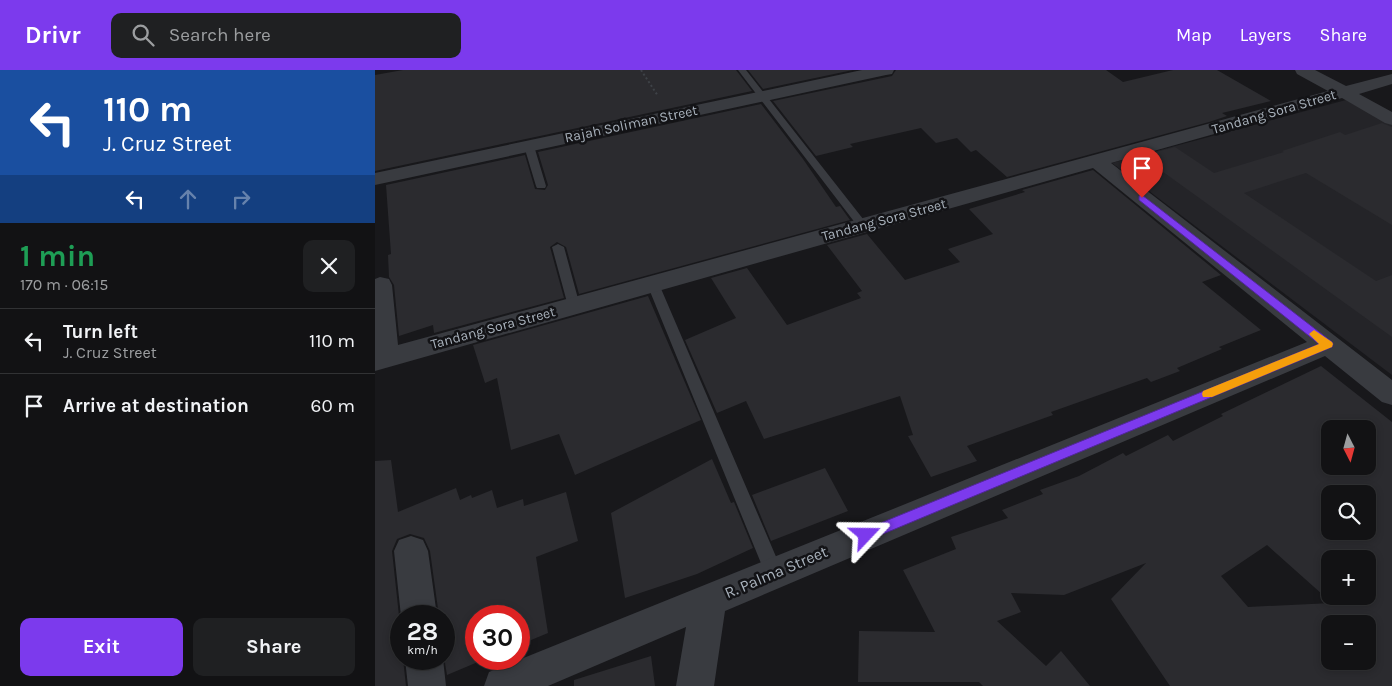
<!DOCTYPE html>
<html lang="en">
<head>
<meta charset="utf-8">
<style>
	body { margin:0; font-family:Karla,sans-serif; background:#1f2022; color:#f1f3f6; height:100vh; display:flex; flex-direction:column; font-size:19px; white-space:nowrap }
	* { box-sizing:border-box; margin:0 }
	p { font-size:16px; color:#9c9ea0 }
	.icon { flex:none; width:28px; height:28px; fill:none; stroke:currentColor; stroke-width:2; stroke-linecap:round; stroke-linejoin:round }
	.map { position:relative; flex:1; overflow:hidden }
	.drawer { display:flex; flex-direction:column; background:#121214; width:375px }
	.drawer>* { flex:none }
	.guide { background:#1a4fa0; color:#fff; overflow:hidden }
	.needle { width:32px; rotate:174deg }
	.fabs { position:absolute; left:946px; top:350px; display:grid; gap:10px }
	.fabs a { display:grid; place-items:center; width:55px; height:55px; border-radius:10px; background:#121214; box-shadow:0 2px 8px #0003,0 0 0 1px #313234; font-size:25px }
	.speed { position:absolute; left:15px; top:535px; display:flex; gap:10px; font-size:25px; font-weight:700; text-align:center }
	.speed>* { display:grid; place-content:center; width:65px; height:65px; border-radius:50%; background:#121214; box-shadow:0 2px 8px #0003,0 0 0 1px #313234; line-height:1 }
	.speed small { font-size:12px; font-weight:400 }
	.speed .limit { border:8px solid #d22; background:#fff; color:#111 }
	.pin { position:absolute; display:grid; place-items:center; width:42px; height:42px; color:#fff; margin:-51px -21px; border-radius:50% 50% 50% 0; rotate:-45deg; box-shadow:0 0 5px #0007 }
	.pin .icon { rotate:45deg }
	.me { position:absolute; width:55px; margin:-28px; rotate:67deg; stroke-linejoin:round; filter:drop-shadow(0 0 4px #0008) }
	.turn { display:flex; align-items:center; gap:18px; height:105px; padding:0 20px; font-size:22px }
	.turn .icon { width:65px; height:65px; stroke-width:2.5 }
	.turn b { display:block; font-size:35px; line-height:42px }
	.lanes { display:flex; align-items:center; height:48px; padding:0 20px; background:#0003; justify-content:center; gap:25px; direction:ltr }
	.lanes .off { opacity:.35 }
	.round { display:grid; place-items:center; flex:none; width:52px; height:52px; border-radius:10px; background:#1f2022 }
	.head { display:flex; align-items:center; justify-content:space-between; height:85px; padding:0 20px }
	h1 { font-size:30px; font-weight:700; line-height:38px; color:#1e9e55 }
	.cta { display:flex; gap:10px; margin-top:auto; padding:10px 20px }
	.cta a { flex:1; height:58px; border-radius:10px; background:#7c3aed; color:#fff; font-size:20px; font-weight:700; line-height:58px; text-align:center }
	.cta a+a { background:#1f2022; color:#f1f3f6 }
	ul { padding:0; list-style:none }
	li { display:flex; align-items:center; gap:15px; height:65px; padding:0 20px; border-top:1px solid #313234 }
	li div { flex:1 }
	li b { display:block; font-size:19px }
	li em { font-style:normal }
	header { display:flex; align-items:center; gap:30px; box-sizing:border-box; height:70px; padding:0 25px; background:#7c3aed; color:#fff }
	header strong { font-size:24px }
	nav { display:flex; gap:28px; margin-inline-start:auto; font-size:18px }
	.search { width:350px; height:45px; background:#1f2022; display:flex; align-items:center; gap:12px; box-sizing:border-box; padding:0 18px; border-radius:10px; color:#9c9ea0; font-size:19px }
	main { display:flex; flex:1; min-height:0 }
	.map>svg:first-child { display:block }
	.built { fill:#242428 }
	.building { fill:#2b2b2f; fill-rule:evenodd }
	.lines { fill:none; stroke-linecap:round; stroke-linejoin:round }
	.path { stroke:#3e4247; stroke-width:2; stroke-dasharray:2 2.5; stroke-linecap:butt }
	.service { fill:#393b40; fill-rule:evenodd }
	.minor { fill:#393b40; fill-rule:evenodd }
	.route { fill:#7c3aed; stroke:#51269a }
	.slow { fill:#f59e0b }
	.labels { text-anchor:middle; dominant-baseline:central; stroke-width:5; stroke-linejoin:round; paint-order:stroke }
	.far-street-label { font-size:14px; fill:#a9b2bc; stroke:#131316 }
	.street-label { font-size:16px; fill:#a9b2bc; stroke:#131316 }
</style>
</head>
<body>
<header>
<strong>Drivr</strong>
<div class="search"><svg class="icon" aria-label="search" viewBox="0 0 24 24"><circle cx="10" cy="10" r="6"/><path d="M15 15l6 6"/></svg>Search here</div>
<nav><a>Map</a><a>Layers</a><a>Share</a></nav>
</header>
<main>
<section class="drawer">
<div class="guide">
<div class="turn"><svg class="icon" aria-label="left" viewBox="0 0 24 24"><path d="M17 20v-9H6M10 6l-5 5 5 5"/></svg><div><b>110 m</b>J. Cruz Street</div></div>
<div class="lanes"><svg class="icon" aria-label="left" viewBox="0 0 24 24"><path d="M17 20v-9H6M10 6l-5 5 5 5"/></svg><svg class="icon off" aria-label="ahead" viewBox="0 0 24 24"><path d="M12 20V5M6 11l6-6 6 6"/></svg><svg class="icon off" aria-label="right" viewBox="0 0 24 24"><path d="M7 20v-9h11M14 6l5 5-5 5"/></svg></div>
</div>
<div class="head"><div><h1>1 min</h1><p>170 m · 06:15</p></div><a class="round"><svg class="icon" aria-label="close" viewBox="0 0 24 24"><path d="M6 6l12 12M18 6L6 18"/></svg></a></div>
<ul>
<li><svg class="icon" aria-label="left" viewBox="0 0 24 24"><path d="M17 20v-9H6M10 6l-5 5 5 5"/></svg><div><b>Turn left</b><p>J. Cruz Street</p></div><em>110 m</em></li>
<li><svg class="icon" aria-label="arrive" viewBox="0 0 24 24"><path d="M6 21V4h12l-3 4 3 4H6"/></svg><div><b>Arrive at destination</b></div><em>60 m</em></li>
</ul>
<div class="cta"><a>Exit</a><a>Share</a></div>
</section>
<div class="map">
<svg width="1017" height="616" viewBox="0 0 1017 616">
	<rect width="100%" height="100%" fill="#18181b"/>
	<path class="built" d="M971,30L1017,55V305L737,93Z"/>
	<path class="building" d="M28,0H361L377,21L0,101V5Z
		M373,0H478L388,19Z
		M521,0H731L748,12L798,0H842L896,31L847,43L852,46L834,52L632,107L601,80L596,82L582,68L561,73L546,58L475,74L478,77L441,86L398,31L517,6Z
		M386,34L428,89L461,137L465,136L475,150L204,224L191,177L182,172L175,177L189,228L59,263L58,255L24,266L19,215L14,207L13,185L16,184L11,115L150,85L160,119L170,120L173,115L163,82Z
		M1007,53L1017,57V155L931,103L869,123L1001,211L1017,205V267L766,86L800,77L839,103L909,82L907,81L965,62L970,65Z
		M718,100L846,205L827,212L886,260L844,277L847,279L802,298L805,301L776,312L772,308L676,342L678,345L592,376L602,391L556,407L533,366L538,365L525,326L389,369L371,331L342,343L310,270L361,248L336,208L372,198L412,255L486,228L482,223L487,221L452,175L492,164L530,210L585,192L573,179L618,164L594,139L650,122L647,120Z
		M273,226L326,350L200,405L184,364L136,380L122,308L110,313L98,275Z
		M946,296L1017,352V616H795L736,529L771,493L689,525L636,523L646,542L622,551L671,596L686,581L715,616H608L604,612H483L484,561L560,562L528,500L581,479L576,467L633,448L627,440L668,424L665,420L704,406L748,383L751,386L793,365L798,371L848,346L846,344ZM955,359H992V396H955ZM955,424H992V461H955ZM892,475L957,533L873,537L846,506ZM955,489H992V526H955ZM955,554H992V591H955Z
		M337,389L356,433L359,432L378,478L322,504L250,528L236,443Z
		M16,390L23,442L81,418L85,430L96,425L97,428L117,420L122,438L148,429L149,436L191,422L203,471L161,487L173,563L144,575V546H101V589H110L72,605L69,587V546H64L55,481L49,468L35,464L22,469L17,481L24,546L26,548V589H28L31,616H0V391Z
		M450,398L473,441L396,471L377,425Z
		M276,586L280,616H199V610Z"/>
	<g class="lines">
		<path class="path" d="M266,0L283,26"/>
		<path class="service" d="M363,0H371L492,154L494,156L492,158H484Z
			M154,73L159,76L171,116L170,118H162L161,116L149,76Z
			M183,174L189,177L205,236L203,239L199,240L193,236L177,177Z
			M278,210L284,214L408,503L405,509L399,511L393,509L390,503L272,214Z"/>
		<path class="minor" d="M487,0H519L517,4L511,5L0,115V103Z
			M920,0H940L971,16L1017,4V14L984,24L1017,42V55L1010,53L967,28L736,93L1017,310V335L1007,332L950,286L350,541L339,616H301L311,557L173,616H109L114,602L932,272L718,98L0,301V209L5,207L14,209L17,215L23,275L953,21L922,4Z
			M36,466L48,470L53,481L62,546H26L19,481L24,470Z
			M30,589H68L71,616H33Z"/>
	</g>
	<path class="route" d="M767,125L957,272L958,274L957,277L496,469L491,471L486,469L484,465L486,461L944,274L764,130V126Z"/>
	<path class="slow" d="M939,260L957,272L958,274L957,277L837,327H828L827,324L828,321L944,274L934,264Z"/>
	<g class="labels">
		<g class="far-street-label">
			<text transform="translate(899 42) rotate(-16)">Tandang Sora Street</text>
			<text transform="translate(256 54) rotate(-12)">Rajah Soliman Street</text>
			<text transform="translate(509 150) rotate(-15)">Tandang Sora Street</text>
			<text transform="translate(118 258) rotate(-15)">Tandang Sora Street</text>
		</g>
		<g class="street-label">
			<text transform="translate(401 502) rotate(-23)">R. Palma Street</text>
		</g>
	</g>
</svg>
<div class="fabs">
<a><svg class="needle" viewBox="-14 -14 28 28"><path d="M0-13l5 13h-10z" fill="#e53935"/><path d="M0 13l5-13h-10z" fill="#9c9ea0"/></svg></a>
<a><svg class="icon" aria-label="search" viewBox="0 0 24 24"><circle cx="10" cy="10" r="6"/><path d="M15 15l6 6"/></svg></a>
<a>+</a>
<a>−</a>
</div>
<div class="speed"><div>28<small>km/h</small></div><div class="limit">30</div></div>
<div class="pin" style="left:767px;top:128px;background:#d93025"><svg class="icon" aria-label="arrive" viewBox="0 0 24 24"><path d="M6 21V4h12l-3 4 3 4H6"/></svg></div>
<svg class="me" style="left:491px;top:465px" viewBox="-20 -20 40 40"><path d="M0-17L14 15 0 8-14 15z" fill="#7c3aed" stroke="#fff" stroke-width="4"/></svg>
</div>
</main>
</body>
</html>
